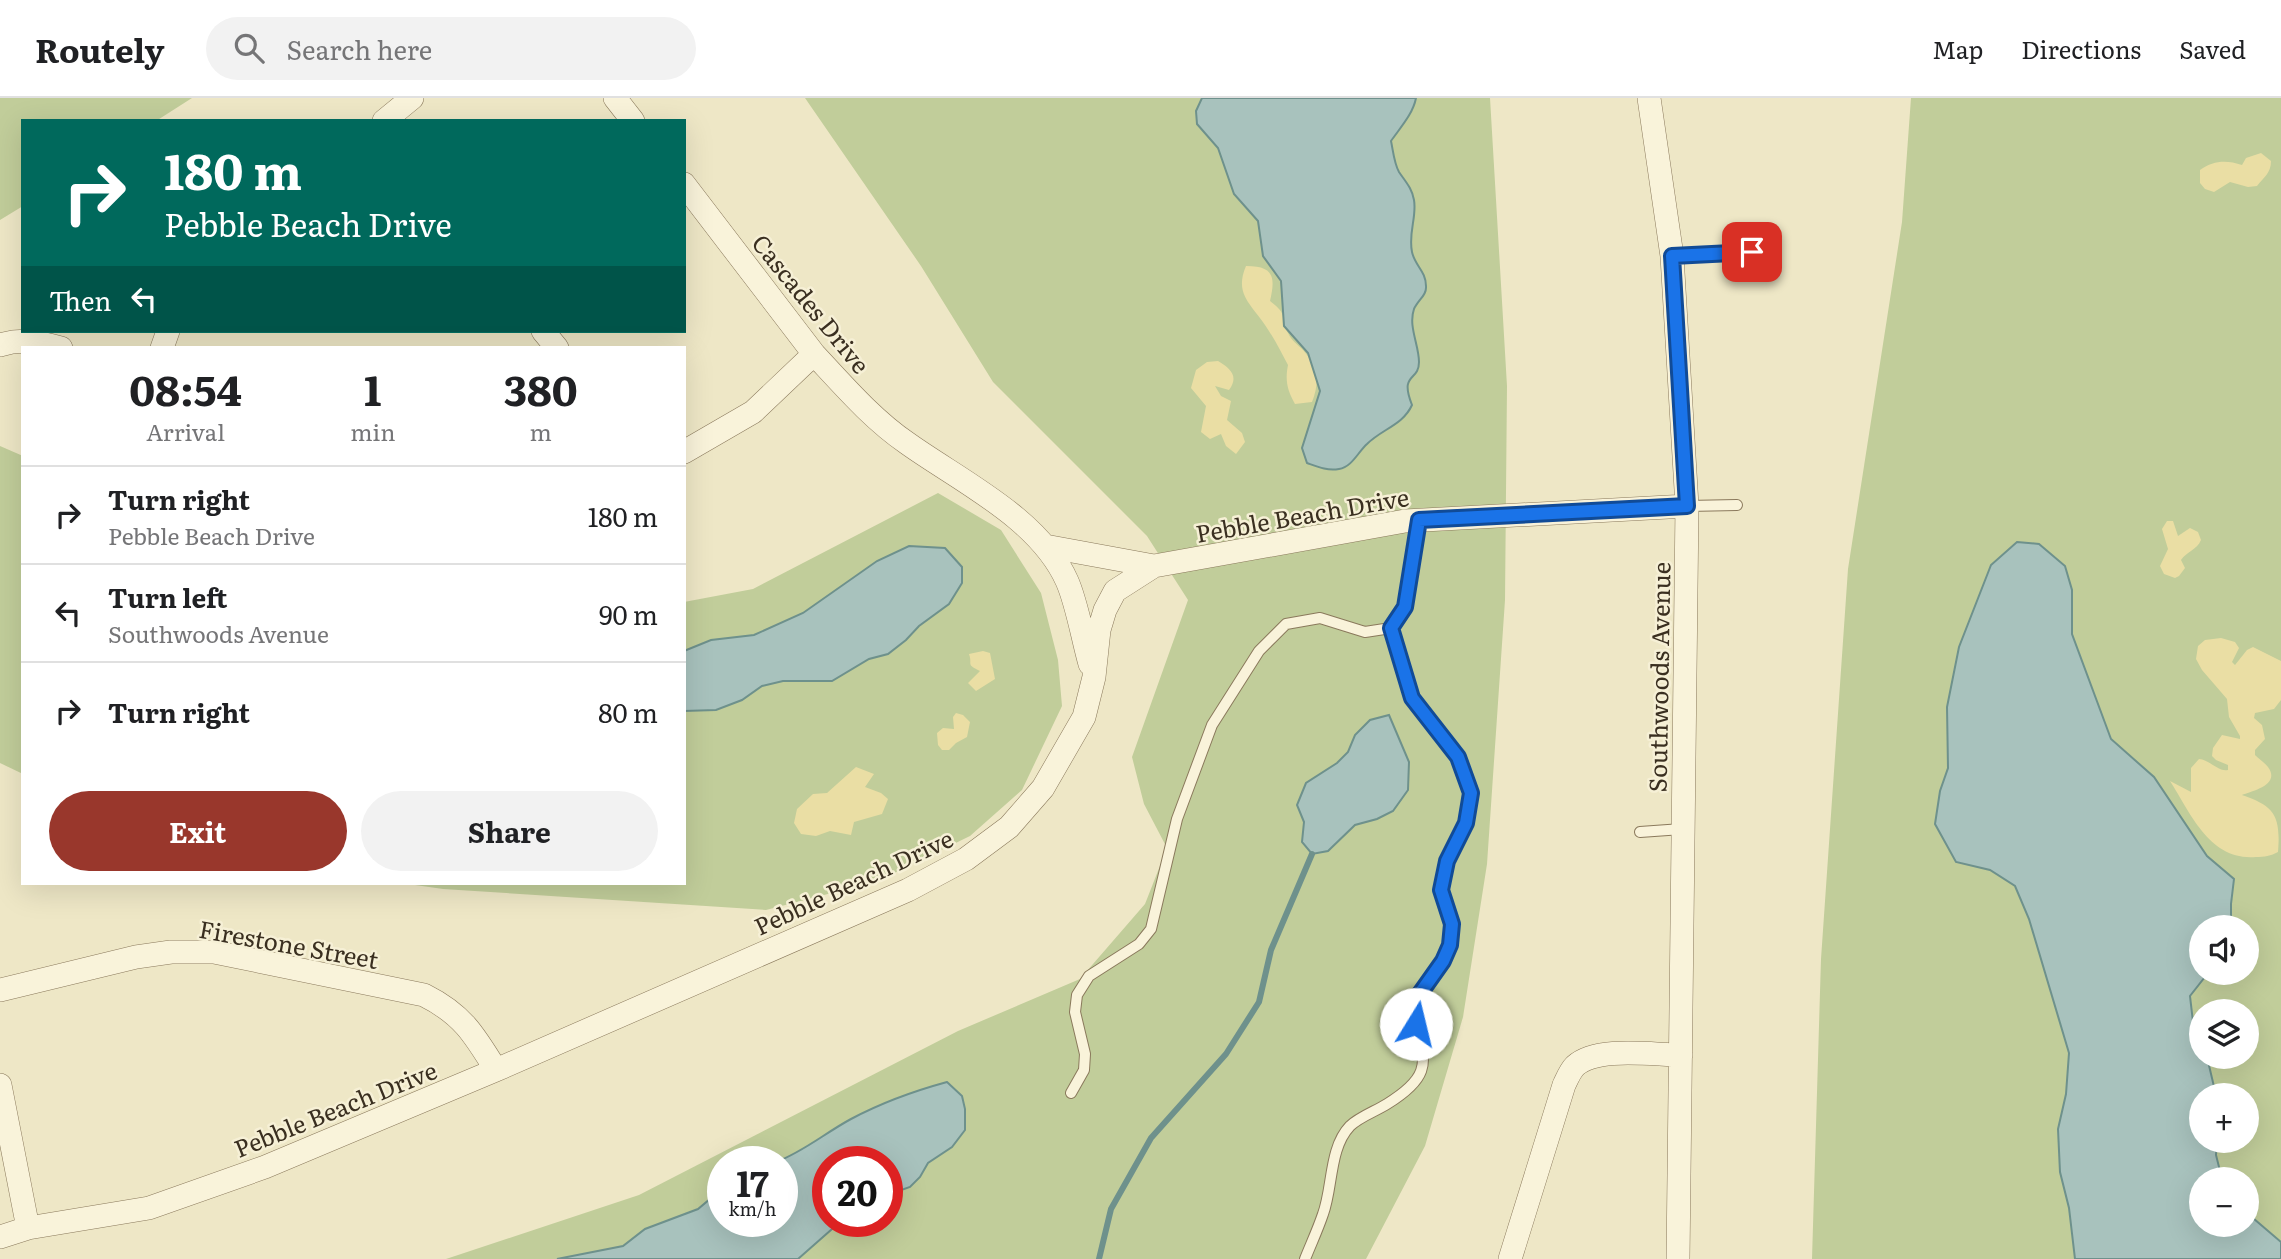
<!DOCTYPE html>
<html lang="en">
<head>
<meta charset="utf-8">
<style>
	body { margin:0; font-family:Literata,serif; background:#f2f2f2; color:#202124; height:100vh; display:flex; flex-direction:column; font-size:26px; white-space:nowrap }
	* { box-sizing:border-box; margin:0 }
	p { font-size:23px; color:#757577 }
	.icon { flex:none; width:38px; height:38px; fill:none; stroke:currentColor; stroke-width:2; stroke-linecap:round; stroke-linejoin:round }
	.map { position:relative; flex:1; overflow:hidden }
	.panel { position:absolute; left:21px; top:248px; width:665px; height:539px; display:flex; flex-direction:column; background:#fff; border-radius:0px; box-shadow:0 7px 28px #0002 }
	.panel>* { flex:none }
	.hud { position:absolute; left:21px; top:21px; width:665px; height:214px; border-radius:0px; box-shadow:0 7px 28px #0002; background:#00695c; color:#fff; overflow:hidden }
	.controls { position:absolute; left:2189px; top:817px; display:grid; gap:14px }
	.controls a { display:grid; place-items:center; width:70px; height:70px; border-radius:50%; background:#fff; box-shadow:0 7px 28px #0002; font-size:35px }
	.speed { position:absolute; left:707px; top:1048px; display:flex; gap:14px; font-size:35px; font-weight:700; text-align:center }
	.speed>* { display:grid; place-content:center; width:91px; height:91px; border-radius:50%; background:#fff; box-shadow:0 7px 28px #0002; line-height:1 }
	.speed small { font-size:18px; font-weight:400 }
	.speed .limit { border:10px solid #d22; background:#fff; color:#111 }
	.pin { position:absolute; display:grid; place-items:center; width:60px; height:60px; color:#fff; margin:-30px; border-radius:14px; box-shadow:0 4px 10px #0006 }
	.me { position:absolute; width:77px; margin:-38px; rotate:9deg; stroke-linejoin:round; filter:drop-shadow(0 0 5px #0008) }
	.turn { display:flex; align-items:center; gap:24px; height:147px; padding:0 28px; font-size:32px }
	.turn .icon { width:91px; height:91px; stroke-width:2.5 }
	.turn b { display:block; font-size:49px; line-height:60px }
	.then { display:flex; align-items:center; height:66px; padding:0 28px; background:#0003; gap:14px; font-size:26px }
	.eta { display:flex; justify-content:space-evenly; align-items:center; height:119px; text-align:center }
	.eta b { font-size:42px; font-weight:700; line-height:49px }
	.primary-button { display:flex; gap:14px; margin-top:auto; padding:14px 28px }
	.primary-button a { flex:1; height:80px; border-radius:42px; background:#99372c; color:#fff; font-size:28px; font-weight:700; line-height:80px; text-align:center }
	.primary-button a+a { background:#f2f2f2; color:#202124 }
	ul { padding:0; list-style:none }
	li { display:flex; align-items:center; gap:21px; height:98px; padding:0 28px; border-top:2px solid #e0e0e0 }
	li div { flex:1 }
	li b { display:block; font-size:26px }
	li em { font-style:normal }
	header { display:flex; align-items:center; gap:42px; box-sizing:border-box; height:98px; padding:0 35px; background:#fff; border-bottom:2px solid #e0e0e0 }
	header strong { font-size:33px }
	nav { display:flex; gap:38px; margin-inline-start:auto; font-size:24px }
	.search { width:490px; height:63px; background:#f2f2f2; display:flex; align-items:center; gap:18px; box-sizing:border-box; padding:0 24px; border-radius:38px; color:#757577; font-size:26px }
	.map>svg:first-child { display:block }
	.green { fill:#c1cd9a; fill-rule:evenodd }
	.sand { fill:#eadea4 }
	.water { fill:#a8c2bd; stroke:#6e918c; stroke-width:2 }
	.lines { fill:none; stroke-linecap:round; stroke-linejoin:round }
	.stream { stroke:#6e918c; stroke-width:6 }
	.service-casing { stroke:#8a795c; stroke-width:12 }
	.minor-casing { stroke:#8a795c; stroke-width:24 }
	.service { stroke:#f9f3da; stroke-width:10 }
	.minor { stroke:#f9f3da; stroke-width:23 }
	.route-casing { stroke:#114b97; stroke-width:18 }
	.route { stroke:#1a73e8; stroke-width:12 }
	.labels { text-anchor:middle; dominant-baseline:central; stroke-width:5; stroke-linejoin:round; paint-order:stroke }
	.street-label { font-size:24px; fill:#3a2f20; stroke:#f6f0d6 }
</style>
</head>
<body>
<header>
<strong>Routely</strong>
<div class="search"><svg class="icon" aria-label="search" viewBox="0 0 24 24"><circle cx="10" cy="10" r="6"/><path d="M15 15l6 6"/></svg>Search here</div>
<nav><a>Map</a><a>Directions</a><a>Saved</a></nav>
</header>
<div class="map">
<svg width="2281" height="1161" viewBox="0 0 2281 1161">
	<rect width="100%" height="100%" fill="#eee7c6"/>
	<path class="green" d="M0,0H192L156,23H23V108L0,122Z
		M805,0H1490L1507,288L1505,502L1487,766L1463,919L1425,1048L1366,1161H446L639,1097L958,933L1080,881L1145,806L1167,750L1144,706L1132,659L1188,502L1147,438L993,284L921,168ZM723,1064H782V1124H723ZM828,1064H887V1124H828Z
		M1911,0H2281V1161H1812L1821,861L1848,471L1902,124ZM2202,830H2247V875H2202ZM2202,914H2247V959H2202ZM2202,998H2247V1043H2202ZM2202,1082H2247V1127H2202Z
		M0,348L23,358V676L0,665Z
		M938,395L1001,432L1041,495L1058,562L1062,608L1022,692L970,738L878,783L766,812L443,791L408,786H684V504L753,491Z"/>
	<path class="sand" d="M2261,55L2271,63C2271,75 2264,79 2257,88L2248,89L2230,84L2214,94L2205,91L2200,85V72C2214,62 2227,62 2242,67L2246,60Z
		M1246,168C1273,168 1276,178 1270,203C1290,218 1279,219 1288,235C1291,242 1298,247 1303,252C1318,269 1320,284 1312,304L1295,306C1287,292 1285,282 1288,267C1281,254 1274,240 1265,227C1251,206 1234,196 1246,168Z
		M1218,263C1231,271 1239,278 1229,292L1215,288L1221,298L1231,303L1227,322L1242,335L1245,344L1236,356L1226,348L1221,336L1210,341L1201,334L1206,308L1191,290L1196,272L1207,264Z
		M2167,423H2173L2178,438L2190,430L2198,434L2201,442C2197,452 2186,454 2181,462L2185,470L2179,478L2175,480L2164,476L2160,468L2168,451L2162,431Z
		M2221,540L2235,544L2239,550L2232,564L2235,567L2247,552L2253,549L2281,563V602L2274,611L2255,615L2254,620L2262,627L2265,641L2255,652V657C2259,661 2265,665 2268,669C2281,687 2252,693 2242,697C2274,708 2281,717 2278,754C2271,758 2264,759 2256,759C2210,763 2191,716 2170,683L2191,694V670L2199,661C2210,662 2218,674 2228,672V667L2216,662L2212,658L2213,650L2222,637L2240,641V638L2229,619L2227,601L2202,572L2196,561L2198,548L2205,542Z
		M983,553L990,555L995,581L976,593L968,585L980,573C965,566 973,567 969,556Z
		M956,615L963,617L970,624L967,639L956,645L949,652H942L938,647L937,635L943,630L954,631L953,619Z
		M856,669L874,676L865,689L881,695L888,701L882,716L854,724L851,737L830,733L816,738L801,736L794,725L797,711L813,696L827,695Z"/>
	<path class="water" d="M1202,0H1416C1413,16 1400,30 1391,43C1393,52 1394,65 1399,74C1405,83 1412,90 1414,102C1417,119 1408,135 1412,154C1415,168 1426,173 1426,188C1427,197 1418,202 1414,211C1408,228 1419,247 1419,264C1419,284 1399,274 1412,307C1403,327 1382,331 1367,346C1358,354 1352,369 1339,371C1327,373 1318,369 1307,365L1302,350L1320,293L1308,255L1284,228L1281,183L1263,158L1258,123L1234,96L1218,50L1197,26L1196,13Z
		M2017,444L2039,446L2065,468L2072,492V536L2111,641L2154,679L2207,758L2234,781L2231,806V829L2202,830V875H2208L2190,898L2193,924L2201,946L2202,959H2207L2216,997L2202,998V1043H2217L2216,1057L2222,1081L2202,1082V1127H2247V1115L2281,1144V1161H2075L2069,1110L2060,1074L2058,1031L2066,996L2069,955L2029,821L2015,788L1990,772L1956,764L1935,726L1940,693L1948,670L1947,609L1959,549L1991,467Z
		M909,448L945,450L962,469V485L949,506L919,528L906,542L888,556L869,561L832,583H783L762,588L742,602L716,612L684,613V553L711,542L754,537L803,515L877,463Z
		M1389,617L1409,664L1408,692L1393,713L1377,721L1355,727L1328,753L1312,756L1302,744L1304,724L1297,707L1306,685L1337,665L1348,654L1355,637L1370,622Z
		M947,984L962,998L965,1011V1032L952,1049L928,1065L920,1079L910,1089L887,1097V1064H828V1124H840L798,1161H557L623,1148L645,1131L698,1111L723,1090V1124H782V1064H776C803,1054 825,1035 851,1021C881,1005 914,993 947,984Z"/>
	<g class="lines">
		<path class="stream" d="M1099,1161L1111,1111L1151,1040L1226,956L1259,904L1271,852L1312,756"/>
		<g class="service-casing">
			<path id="service" d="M1672,158L1752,154
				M1687,408L1737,407
				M1640,734L1682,731
				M1071,995L1084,972L1085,956L1075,914L1077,897L1089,878L1139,846L1151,831L1177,721L1212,627L1259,553L1286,526L1320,520L1365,534L1391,530L1405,509L1419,422
				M1305,1161C1311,1146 1318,1131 1323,1116C1333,1089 1329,1050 1350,1028C1359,1019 1376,1013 1387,1006C1442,972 1419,958 1414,904L1443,863L1449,847L1452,826L1441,792L1447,763L1466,725L1471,695L1458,659L1412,600L1391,530"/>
		</g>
		<g class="minor-casing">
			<path id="minor" d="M615,0L633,23
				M1649,0L1672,158L1687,408L1678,1161
				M384,23L412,0
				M684,86L814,256C843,287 872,321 907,345C960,383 1039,420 1067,483C1077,505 1083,542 1090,566
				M543,233L557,250
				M0,247C22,240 40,244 61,250
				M162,250L168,233
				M684,354L753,314L814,256
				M1045,448L1154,468
				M0,892L136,859L171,854H214L424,897C462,916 474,936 496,972
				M0,987L28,1130
				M0,1139L28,1130L149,1110L265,1069L496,972L908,792L966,761L1009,729L1043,690L1084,619L1094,579L1099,532L1105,512L1115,493L1154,468L1405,423L1687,408
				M1510,1161L1564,987C1567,981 1570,973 1575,968C1597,948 1653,957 1681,957"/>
		</g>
		<use href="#service" class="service"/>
		<use href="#minor" class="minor"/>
	</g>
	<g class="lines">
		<g class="route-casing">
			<path id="route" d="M1416,926L1414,904L1443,863L1450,847L1452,826L1441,792L1447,763L1466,725L1471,695L1458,659L1412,600L1391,530L1405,509L1419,422L1687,408L1672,158L1752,154"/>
		</g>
		<use href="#route" class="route"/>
	</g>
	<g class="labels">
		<g class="street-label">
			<text transform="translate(812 205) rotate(51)">Cascades Drive</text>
			<text transform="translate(1302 416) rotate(-10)">Pebble Beach Drive</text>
			<text transform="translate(1658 579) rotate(-89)">Southwoods Avenue</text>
			<text transform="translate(853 783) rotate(-25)">Pebble Beach Drive</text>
			<text transform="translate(289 845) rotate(10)">Firestone Street</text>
			<text transform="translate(335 1010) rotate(-22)">Pebble Beach Drive</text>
		</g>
	</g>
</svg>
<div class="controls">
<a><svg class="icon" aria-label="sound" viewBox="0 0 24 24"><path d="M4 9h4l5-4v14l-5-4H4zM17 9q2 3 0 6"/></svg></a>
<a><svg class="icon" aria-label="layers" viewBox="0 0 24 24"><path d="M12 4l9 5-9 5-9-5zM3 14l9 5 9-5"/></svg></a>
<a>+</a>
<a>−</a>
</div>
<div class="speed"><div>17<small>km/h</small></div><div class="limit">20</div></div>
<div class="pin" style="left:1752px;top:154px;background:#d93025"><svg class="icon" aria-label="arrive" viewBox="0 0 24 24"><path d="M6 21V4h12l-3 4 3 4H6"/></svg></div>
<svg class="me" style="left:1416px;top:926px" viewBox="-20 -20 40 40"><circle r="19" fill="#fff"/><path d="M0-13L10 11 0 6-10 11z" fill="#1a73e8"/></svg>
<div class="hud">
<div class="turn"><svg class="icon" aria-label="right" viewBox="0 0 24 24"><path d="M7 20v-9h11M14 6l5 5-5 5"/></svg><div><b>180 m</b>Pebble Beach Drive</div></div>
<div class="then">Then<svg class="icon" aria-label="left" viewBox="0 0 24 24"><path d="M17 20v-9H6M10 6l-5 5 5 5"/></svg></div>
</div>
<section class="panel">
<div class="eta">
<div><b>08:54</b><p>Arrival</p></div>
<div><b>1</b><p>min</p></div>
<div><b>380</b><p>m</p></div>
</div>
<ul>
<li><svg class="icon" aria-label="right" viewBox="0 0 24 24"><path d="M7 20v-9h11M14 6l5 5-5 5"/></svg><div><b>Turn right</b><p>Pebble Beach Drive</p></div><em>180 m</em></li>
<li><svg class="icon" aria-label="left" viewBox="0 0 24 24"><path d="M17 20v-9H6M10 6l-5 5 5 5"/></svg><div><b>Turn left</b><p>Southwoods Avenue</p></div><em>90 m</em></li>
<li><svg class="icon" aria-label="right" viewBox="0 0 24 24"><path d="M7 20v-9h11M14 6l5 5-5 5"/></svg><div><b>Turn right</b></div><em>80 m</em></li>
</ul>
<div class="primary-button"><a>Exit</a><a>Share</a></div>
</section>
</div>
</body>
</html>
